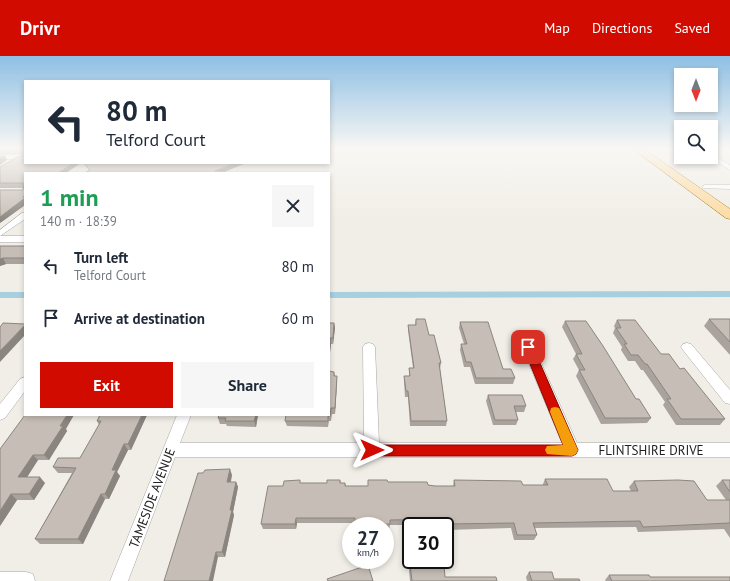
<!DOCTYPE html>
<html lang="en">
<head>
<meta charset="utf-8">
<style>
	body { margin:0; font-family:"PT Sans",sans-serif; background:#f6f6f7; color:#1f2937; height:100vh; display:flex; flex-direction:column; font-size:15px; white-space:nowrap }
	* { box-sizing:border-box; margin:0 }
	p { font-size:13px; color:#747a83 }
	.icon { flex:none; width:22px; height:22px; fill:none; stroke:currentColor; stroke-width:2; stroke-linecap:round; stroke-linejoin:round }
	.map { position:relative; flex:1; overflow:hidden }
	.side { position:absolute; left:24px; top:116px; width:306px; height:244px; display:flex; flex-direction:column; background:#fff; border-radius:0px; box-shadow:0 2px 6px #0003 }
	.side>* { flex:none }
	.top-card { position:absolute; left:24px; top:24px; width:306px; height:84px; border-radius:0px; box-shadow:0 2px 6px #0003; background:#fff; color:#1f2937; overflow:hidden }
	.needle { width:26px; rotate:180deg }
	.fabs { position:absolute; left:674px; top:12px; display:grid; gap:8px }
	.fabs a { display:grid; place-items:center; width:44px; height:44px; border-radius:0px; background:#fff; box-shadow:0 2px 6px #0003; font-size:20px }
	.speed { position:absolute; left:342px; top:461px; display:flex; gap:8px; font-size:20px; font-weight:700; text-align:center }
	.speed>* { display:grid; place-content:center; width:52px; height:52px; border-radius:50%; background:#fff; box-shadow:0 2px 6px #0003; line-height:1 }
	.speed small { font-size:10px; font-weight:400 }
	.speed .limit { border:2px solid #111; border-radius:6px; background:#fff; color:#111 }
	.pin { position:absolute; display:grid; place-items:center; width:34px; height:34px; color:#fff; margin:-17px; border-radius:8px; box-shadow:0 2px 6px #0006 }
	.me { position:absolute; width:44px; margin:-22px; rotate:90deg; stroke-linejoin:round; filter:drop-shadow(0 0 3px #0008) }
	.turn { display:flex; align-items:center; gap:14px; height:84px; padding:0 16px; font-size:18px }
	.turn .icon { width:52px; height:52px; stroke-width:2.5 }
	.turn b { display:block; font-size:28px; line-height:34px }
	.round { display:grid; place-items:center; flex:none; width:42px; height:42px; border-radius:0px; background:#f6f6f7 }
	.overview { display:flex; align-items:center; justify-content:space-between; height:68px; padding:0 16px }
	h1 { font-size:24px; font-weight:700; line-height:30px; color:#1e9e55 }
	.cta { display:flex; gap:8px; margin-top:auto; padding:8px 16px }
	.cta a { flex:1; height:46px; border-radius:0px; background:#d10b00; color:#fff; font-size:16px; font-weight:700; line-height:46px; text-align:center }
	.cta a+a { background:#f6f6f7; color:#1f2937 }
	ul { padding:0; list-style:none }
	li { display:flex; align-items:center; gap:12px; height:52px; padding:0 16px }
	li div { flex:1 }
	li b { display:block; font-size:15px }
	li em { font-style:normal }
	header { display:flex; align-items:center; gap:24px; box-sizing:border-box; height:56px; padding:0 20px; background:#d10b00; color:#fff }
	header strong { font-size:19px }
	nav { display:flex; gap:22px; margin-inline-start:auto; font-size:14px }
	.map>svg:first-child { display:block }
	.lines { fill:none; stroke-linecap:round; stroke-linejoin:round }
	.canal { fill:#a7cfdf; fill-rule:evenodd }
	.minor-casing { stroke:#a7a7a7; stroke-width:1 }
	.primary-casing { stroke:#9d7200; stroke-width:1 }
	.minor { fill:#fff; fill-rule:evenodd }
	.primary { fill:#fddaa0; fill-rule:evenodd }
	.wall { fill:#aaa39d }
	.shaded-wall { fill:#8b857f }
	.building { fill:#c6beb6; stroke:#8b857f }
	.route { fill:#d10b00; stroke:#880700 }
	.slow { fill:#f59e0b }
	.labels { text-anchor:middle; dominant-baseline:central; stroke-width:3; stroke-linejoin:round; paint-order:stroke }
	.near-street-label { font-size:13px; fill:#202020; stroke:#fff }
</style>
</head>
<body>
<header>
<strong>Drivr</strong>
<nav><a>Map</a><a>Directions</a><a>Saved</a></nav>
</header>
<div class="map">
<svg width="730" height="525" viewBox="0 0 730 525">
	<rect width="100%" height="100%" fill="#f1eee7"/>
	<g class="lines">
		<path class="canal" d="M730,235V241L329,242V236Z
			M0,236H25V242H0Z"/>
		<g class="minor-casing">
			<path id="minor" d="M711,98L730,109V114L709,101H711Z
				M0,99H25V103H0Z
				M705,129H730V133L703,132V130Z
				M22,157H25V163L0,180H25V186H0V174Z
				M369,287L373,288L375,291L379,387H562L522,291L524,288H532L534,291L577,387H730V401H175L128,525H110L177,359H191L180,387H364L363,291L365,288Z
				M687,287L691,288L730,334V348L725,347L683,294L681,291L683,288Z
				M25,321V335L5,362L0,364V348L20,323Z
				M0,516H26L33,518L35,525H0Z"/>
		</g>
		<g class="primary-casing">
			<path id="primary" d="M633,93H644L730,153V163L726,162Z"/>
		</g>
		<use href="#minor" class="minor"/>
		<use href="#primary" class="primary"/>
	</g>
	<path class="wall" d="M0,93H25V149L0,167L23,134V132H0V111L24,100V98H0Z
		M83,107H246L224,116L89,114Z
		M0,190H25V208H6L0,210Z
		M416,263L429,279L441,307L440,313L447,365L446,370H410L408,341H405L404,325V320H409V312H413L408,274V269H415Z
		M709,263H730V299L704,270Z
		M617,264L680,313L725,363L720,369H676L663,349L665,346L643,314H641L635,305H628L621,294L622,291L613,277L615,272L614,270Z
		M565,265L636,343L651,362L647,367L601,368L576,320L579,314L573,303L576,298L562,271Z
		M460,266L503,313L515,322L513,328H475L470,311H464L460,294L461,288H464L459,272Z
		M329,267H334L335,272L333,288H331L329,304Z
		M334,316L335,320H337V325L335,358H332L331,365H329L328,371L287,370L285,365Z
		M488,339L526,350L524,356H516L518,364L516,369H493L486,345Z
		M25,359L66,373L67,375L49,404H38L27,421L45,427L34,444H17L0,470Z
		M100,359H147L131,394H128L117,416L120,420L109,443H105L83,488H40L35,483L72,417H58L53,411L80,402L99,369L97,365Z
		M219,359H258L256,371L227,370L226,368H220L218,362Z
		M232,419L231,426H236L238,431L233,456L234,459L225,501H218L164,525Z
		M545,423L613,435H631L629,431L634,425L707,444H726L716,430L722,424H730V482L724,473L638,476L636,471L535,472L537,479L534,484H514L511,472L447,474L446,469H390L389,474H385V470H355V467H297L296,473H263L261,468L283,430L300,427H327L340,424L341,427H345L346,430H368L388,426L435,430H453L454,424L523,429H543V428Z
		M410,509L445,521L497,525H410L409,514Z
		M529,516L554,523L580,525H527L526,521Z
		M609,519L650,521L730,525H606L605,524Z"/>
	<path class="shaded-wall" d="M5,100L7,104L0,109V103Z
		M73,107H81L66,117H58Z
		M235,107H246L224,116L215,115Z
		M25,139V149L0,167V161Z
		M3,202L6,208L0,210V203Z
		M334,267L335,272L333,288V282Z
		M25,269V279L0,306V295Z
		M330,282L331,288L329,304V294Z
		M337,320V325L335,358V352Z
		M67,359H74L66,373L67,375L49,404L44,399L60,370Z
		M142,359H147L131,394L128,388Z
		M256,359H258L256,371L254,365Z
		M124,388L128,394L117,416L120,420L109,443L105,438L112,414Z
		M33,399L38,404L24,426L18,421Z
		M230,413L232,419L229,431L227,426Z
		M40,421L45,427L34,444L29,438Z
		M236,426L238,431L233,456L234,459L225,501L222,496L230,454Z
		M11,438L17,444L0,470V455Z
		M101,438L105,443L83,488L78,483Z
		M296,462L297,467L296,473L295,468Z
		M216,496L218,501L213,525H209Z"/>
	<path class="building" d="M0,93H25V107H73L58,117H25V139L23,141H25V142L0,161V134H23L24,129L23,127H0V111L19,100H24V94H0Z
		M0,100H5L0,103Z
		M84,107H235L215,115H224V117H85L90,114Z
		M0,190H25V202H3L0,203Z
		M416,263H425L429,279H434L441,307H439L447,365H411L408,335H406L404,320H410L409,312H414L408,269H416Z
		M709,263H730V286Z
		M617,264H635L661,298H669L680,313L684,312L725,363H681L667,343H671L647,308H645L638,299H631L624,288H627L616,272H621Z
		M565,265H586L603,290L636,343H639L651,362H605L579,314H585L576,298H582Z
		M460,266H488L503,313H511L515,322H476L471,306H466L461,288H467Z
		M3,267L25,268V269L0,295V271Z
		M329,267H334L333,282H330L329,294Z
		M329,315L334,316V320H337L335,352H331L330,360H328V365H285L286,359H329Z
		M488,339H522L526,350H514L518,364H495Z
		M25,359H67L60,370H63L44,399H33L18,421H40L29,438H11L0,455V393Z
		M100,359H142L128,388H124L112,414H116L105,438H101L78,483H35L76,412L53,411L58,402H80L101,365H97Z
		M219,359H256L254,365H225L226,362H218Z
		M230,413L227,426H236L230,454H232L222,496H216L209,525H164L198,417H203L205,414Z
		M545,423H607L613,435H638L634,425L678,424L694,425L707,444H730V467L643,471L640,465L533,467L537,479H517L514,467L448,468L447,463L390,464V468L355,469V462H296L295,468H261L268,430H283L284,425L300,424V427H327V424H340V427H345V430H368V424H387L388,426H427L428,429L435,430H455L454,424L521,425L523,429H548Z
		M722,424H730V436Z
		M368,509L373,525H328L327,523Z
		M410,509H444L445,521H496L497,525H412Z
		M529,516H552L554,523H579L580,525H532Z
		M609,519H649L650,521H730V525H612Z"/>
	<linearGradient id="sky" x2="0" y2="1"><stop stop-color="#8ebfe4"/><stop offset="0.56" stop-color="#f9f7f4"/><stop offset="1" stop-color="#f9f7f4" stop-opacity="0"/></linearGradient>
	<rect width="730" height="166" fill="url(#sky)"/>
	<path class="route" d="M524,288H531L533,291L578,394L576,398L572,400H372L368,398L366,394L368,390L372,389H563L523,291Z"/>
	<path class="slow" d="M555,351L559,352L561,356L578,394L576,398L572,400L547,398L545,394L547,390L563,389L550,356L551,352Z"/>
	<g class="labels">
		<g class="near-street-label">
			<text x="651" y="394">FLINTSHIRE DRIVE</text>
			<text transform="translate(152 442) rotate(-69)">TAMESIDE AVENUE</text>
		</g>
	</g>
</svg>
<div class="fabs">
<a><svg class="needle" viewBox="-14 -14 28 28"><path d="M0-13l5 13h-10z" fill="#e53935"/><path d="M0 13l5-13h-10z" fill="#747a83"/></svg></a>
<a><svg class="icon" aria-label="search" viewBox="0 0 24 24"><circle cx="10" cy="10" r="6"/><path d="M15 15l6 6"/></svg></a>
</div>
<div class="speed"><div>27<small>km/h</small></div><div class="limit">30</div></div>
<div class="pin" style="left:528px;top:291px;background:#d93025"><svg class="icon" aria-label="arrive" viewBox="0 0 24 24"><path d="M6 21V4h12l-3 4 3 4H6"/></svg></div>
<svg class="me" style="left:372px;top:394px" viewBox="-20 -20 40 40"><path d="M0-17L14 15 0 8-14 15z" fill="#d10b00" stroke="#fff" stroke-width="4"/></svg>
<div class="top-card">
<div class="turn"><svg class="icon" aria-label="left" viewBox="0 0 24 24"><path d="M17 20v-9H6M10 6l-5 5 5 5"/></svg><div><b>80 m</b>Telford Court</div></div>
</div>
<section class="side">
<div class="overview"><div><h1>1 min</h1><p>140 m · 18:39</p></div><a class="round"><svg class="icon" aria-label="close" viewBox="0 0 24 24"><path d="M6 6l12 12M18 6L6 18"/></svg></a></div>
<ul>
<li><svg class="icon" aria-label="left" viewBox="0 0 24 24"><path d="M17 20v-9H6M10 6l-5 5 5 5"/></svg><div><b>Turn left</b><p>Telford Court</p></div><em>80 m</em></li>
<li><svg class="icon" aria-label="arrive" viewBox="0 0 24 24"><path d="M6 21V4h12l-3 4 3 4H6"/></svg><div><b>Arrive at destination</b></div><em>60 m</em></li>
</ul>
<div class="cta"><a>Exit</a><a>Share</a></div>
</section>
</div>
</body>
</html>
